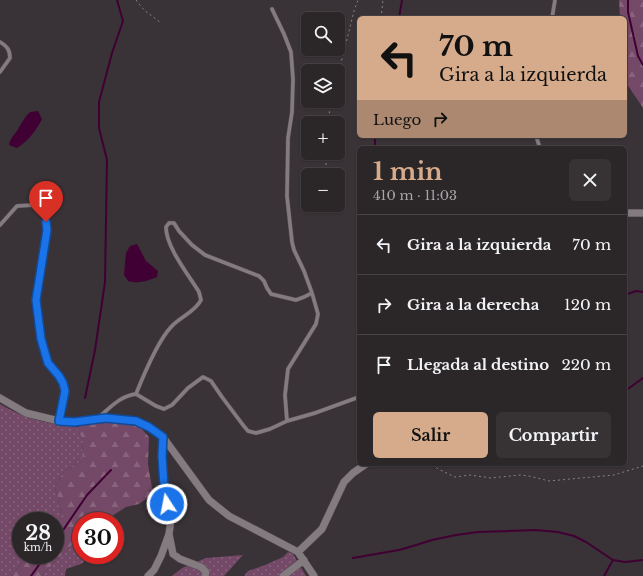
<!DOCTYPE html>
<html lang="es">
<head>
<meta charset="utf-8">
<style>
	body { margin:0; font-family:"Libre Baskerville",serif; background:#373234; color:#f1f3f6; height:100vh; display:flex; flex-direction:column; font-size:15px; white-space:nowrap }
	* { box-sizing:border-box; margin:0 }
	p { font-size:13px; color:#a6a5a8 }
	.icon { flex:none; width:22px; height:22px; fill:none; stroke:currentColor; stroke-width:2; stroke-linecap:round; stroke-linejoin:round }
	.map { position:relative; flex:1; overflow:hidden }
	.drawer { position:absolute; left:357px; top:146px; width:270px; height:320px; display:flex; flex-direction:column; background:#2b2628; border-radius:6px; box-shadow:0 1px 3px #0004,0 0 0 1px #474345 }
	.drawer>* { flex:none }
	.banner { position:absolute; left:357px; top:16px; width:270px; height:122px; border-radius:6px; box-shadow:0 1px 3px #0004,0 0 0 1px #474345; background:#d6ab8b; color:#111; overflow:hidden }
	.controls { position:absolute; left:301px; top:12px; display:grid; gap:8px }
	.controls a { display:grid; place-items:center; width:44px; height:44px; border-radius:6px; background:#2b2628; box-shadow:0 1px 3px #0004,0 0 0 1px #474345; font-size:20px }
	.speed { position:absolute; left:12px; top:512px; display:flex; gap:8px; font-size:20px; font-weight:700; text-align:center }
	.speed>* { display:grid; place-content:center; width:52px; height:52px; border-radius:50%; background:#2b2628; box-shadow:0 1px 3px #0004,0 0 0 1px #474345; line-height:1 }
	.speed small { font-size:10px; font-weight:400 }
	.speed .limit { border:6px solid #d22; background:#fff; color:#111 }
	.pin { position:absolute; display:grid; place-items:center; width:34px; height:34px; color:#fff; margin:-41px -17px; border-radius:50% 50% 50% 0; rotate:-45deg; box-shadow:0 0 4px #0007 }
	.pin .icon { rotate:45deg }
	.me { position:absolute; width:44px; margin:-22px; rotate:349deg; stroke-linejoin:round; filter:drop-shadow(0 0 3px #0008) }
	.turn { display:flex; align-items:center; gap:14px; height:84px; padding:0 16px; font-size:18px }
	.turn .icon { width:52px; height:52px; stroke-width:2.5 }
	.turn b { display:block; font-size:28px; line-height:34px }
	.then { display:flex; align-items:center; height:38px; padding:0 16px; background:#0003; gap:8px; font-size:15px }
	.round { display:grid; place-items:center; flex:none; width:42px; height:42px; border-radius:6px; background:#373234 }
	.headline { display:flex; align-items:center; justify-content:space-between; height:68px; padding:0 16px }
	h1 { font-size:24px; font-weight:700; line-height:30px; color:#d6ab8b }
	.cta { display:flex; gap:8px; margin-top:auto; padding:8px 16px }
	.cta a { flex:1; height:46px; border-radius:6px; background:#d6ab8b; color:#111; font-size:16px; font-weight:700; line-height:46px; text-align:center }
	.cta a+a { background:#373234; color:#f1f3f6 }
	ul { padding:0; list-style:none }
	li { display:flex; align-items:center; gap:12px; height:60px; padding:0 16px; border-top:1px solid #474345 }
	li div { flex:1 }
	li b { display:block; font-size:15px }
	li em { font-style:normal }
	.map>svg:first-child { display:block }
	.grass { fill:url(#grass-dots) }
	.forest { fill:url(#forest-firs) }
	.water { fill:#410034 }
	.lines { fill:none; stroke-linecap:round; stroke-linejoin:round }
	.stream { stroke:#410034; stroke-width:2 }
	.lane-casing { stroke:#565054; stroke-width:4.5 }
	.street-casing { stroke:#565054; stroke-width:8 }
	.path { stroke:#888286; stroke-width:1; stroke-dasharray:2 3; stroke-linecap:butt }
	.lane { stroke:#847b81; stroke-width:3.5 }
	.street { stroke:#847b81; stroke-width:7 }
	.route-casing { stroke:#114b97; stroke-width:10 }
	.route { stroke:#1a73e8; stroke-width:7 }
</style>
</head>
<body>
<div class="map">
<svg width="643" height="576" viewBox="0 0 643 576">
	<defs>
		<pattern id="grass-dots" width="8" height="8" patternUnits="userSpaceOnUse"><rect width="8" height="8" fill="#744967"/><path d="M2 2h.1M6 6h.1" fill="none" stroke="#88637c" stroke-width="1.8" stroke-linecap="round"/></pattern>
		<pattern id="forest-firs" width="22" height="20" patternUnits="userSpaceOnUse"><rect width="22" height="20" fill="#744967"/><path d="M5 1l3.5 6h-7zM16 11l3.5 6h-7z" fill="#88637c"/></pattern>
	</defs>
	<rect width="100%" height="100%" fill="#393236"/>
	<path class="grass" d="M0,404C25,419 48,424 77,427L83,441L82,461L64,471L55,487L62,515L55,526V521H21V555H28L24,559L12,576H0Z
		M81,535V555H89L90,557L81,564L66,569L65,576H41L66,551Z
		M288,552L293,554L306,576H244L248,571L265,565L283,557Z
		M243,555L224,576H172L182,568L206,558Z"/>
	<path class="forest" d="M619,0H643V108L625,81V18H620Z
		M113,421L140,427L149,437L148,464L153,494L139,504L126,507L112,516L101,519L89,521H81V535L66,551L41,576H12L24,559L28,555H55V526L62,515L55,487L64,471L82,461L83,441L77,427C89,423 100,423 113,421Z"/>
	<path class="water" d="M38,111L42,119C36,131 28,141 17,148L9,145C10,139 13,136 17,131C21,124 24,118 30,112Z
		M137,244L146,261L158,271L157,277C147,281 139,284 128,281L124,275L125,263L126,253L130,246Z"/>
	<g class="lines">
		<path class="stream" d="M628,0V12L638,56L643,65
			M399,18L402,0
			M375,148V136
			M625,295L636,291L643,292
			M625,391L643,378
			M85,398L95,350L105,282L107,160L99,128V102L112,53L123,21L117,0
			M55,542L87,495L111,470
			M353,558L399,550L413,546L432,540L456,535L478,532L536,530L558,532L574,536L586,542L613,560L625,562L643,560
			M31,576L46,555
			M604,576L613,560"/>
		<g class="lane-casing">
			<path id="lane" d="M272,9L284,34L291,52L293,79L292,112L288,138L287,196L292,242L294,250L304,271L312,293L318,314L316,324L288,369L285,395L287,421
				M552,18L555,0
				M0,42C7,46 10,50 10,58L0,72
				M536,136L540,148
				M0,225L17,206L34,205L45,214L47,230L37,299L41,339L48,363L59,376L63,383L65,391L59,421
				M136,394C144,374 157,342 171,327C180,317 195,312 201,300L199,292C188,274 166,247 166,227L169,223H174L179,231L192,245L205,255L259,276L264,281L267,288L271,294L296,300L304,297L312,293
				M99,417C111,407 120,396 136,394L156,406L164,409L172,405L188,388L203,377L211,381L222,397L243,425L248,431L256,433L270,429L287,421L315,413L359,397"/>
		</g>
		<g class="street-casing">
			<path id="street" d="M625,213H643
				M0,398L26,413L59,421L74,422L106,418L136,421L149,427L163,437L209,500L229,516L298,552L314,576
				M169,534L173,554L180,559L201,567L206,572L205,576
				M298,552L322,529L344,482L353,473L366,464
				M148,576L154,570L161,556L169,534L171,520L164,486L162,456L163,437
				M283,576L304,560"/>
		</g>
		<path class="path" d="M136,0L144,10L161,23
			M381,18L383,0
			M338,75L354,11L358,0
			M327,123L332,101
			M325,153L327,175
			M334,205L335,208
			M433,464L438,469L455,477L470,475L491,478L520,475L529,476L549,481L614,475L643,466"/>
		<use href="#lane" class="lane"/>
		<use href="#street" class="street"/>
	</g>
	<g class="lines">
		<g class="route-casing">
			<path id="route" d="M46,222L47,230L36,300L41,339L48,363L59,376L63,383L65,391L59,421L74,422L106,418L136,421L149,427L163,437L162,456L164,486L167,504"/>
		</g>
		<use href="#route" class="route"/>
	</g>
</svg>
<div class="controls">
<a><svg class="icon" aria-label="search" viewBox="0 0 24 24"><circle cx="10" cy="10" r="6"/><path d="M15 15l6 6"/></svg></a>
<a><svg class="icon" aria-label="layers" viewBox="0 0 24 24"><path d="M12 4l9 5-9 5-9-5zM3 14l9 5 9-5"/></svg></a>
<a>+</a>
<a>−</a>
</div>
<div class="speed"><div>28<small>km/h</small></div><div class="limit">30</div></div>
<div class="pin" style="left:46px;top:222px;background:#d93025"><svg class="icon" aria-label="arrive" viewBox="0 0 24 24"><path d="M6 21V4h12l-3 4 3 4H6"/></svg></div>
<svg class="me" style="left:167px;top:504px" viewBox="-20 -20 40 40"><circle r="17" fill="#1a73e8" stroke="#fff" stroke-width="3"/><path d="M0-11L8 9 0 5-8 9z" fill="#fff"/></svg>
<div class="banner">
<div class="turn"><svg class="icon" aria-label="left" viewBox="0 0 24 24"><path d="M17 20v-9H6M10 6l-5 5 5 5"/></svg><div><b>70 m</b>Gira a la izquierda</div></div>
<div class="then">Luego<svg class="icon" aria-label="right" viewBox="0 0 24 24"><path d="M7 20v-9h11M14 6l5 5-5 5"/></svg></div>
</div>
<section class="drawer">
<div class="headline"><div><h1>1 min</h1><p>410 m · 11:03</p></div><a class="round"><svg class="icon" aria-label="close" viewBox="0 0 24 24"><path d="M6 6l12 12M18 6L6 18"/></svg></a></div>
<ul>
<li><svg class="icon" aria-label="left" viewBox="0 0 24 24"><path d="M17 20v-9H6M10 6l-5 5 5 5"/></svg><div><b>Gira a la izquierda</b></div><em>70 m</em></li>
<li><svg class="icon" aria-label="right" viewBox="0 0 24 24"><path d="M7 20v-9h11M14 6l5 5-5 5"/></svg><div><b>Gira a la derecha</b></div><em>120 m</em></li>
<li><svg class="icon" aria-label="arrive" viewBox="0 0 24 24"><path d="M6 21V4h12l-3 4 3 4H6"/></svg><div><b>Llegada al destino</b></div><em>220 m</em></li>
</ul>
<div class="cta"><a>Salir</a><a>Compartir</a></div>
</section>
</div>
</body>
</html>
